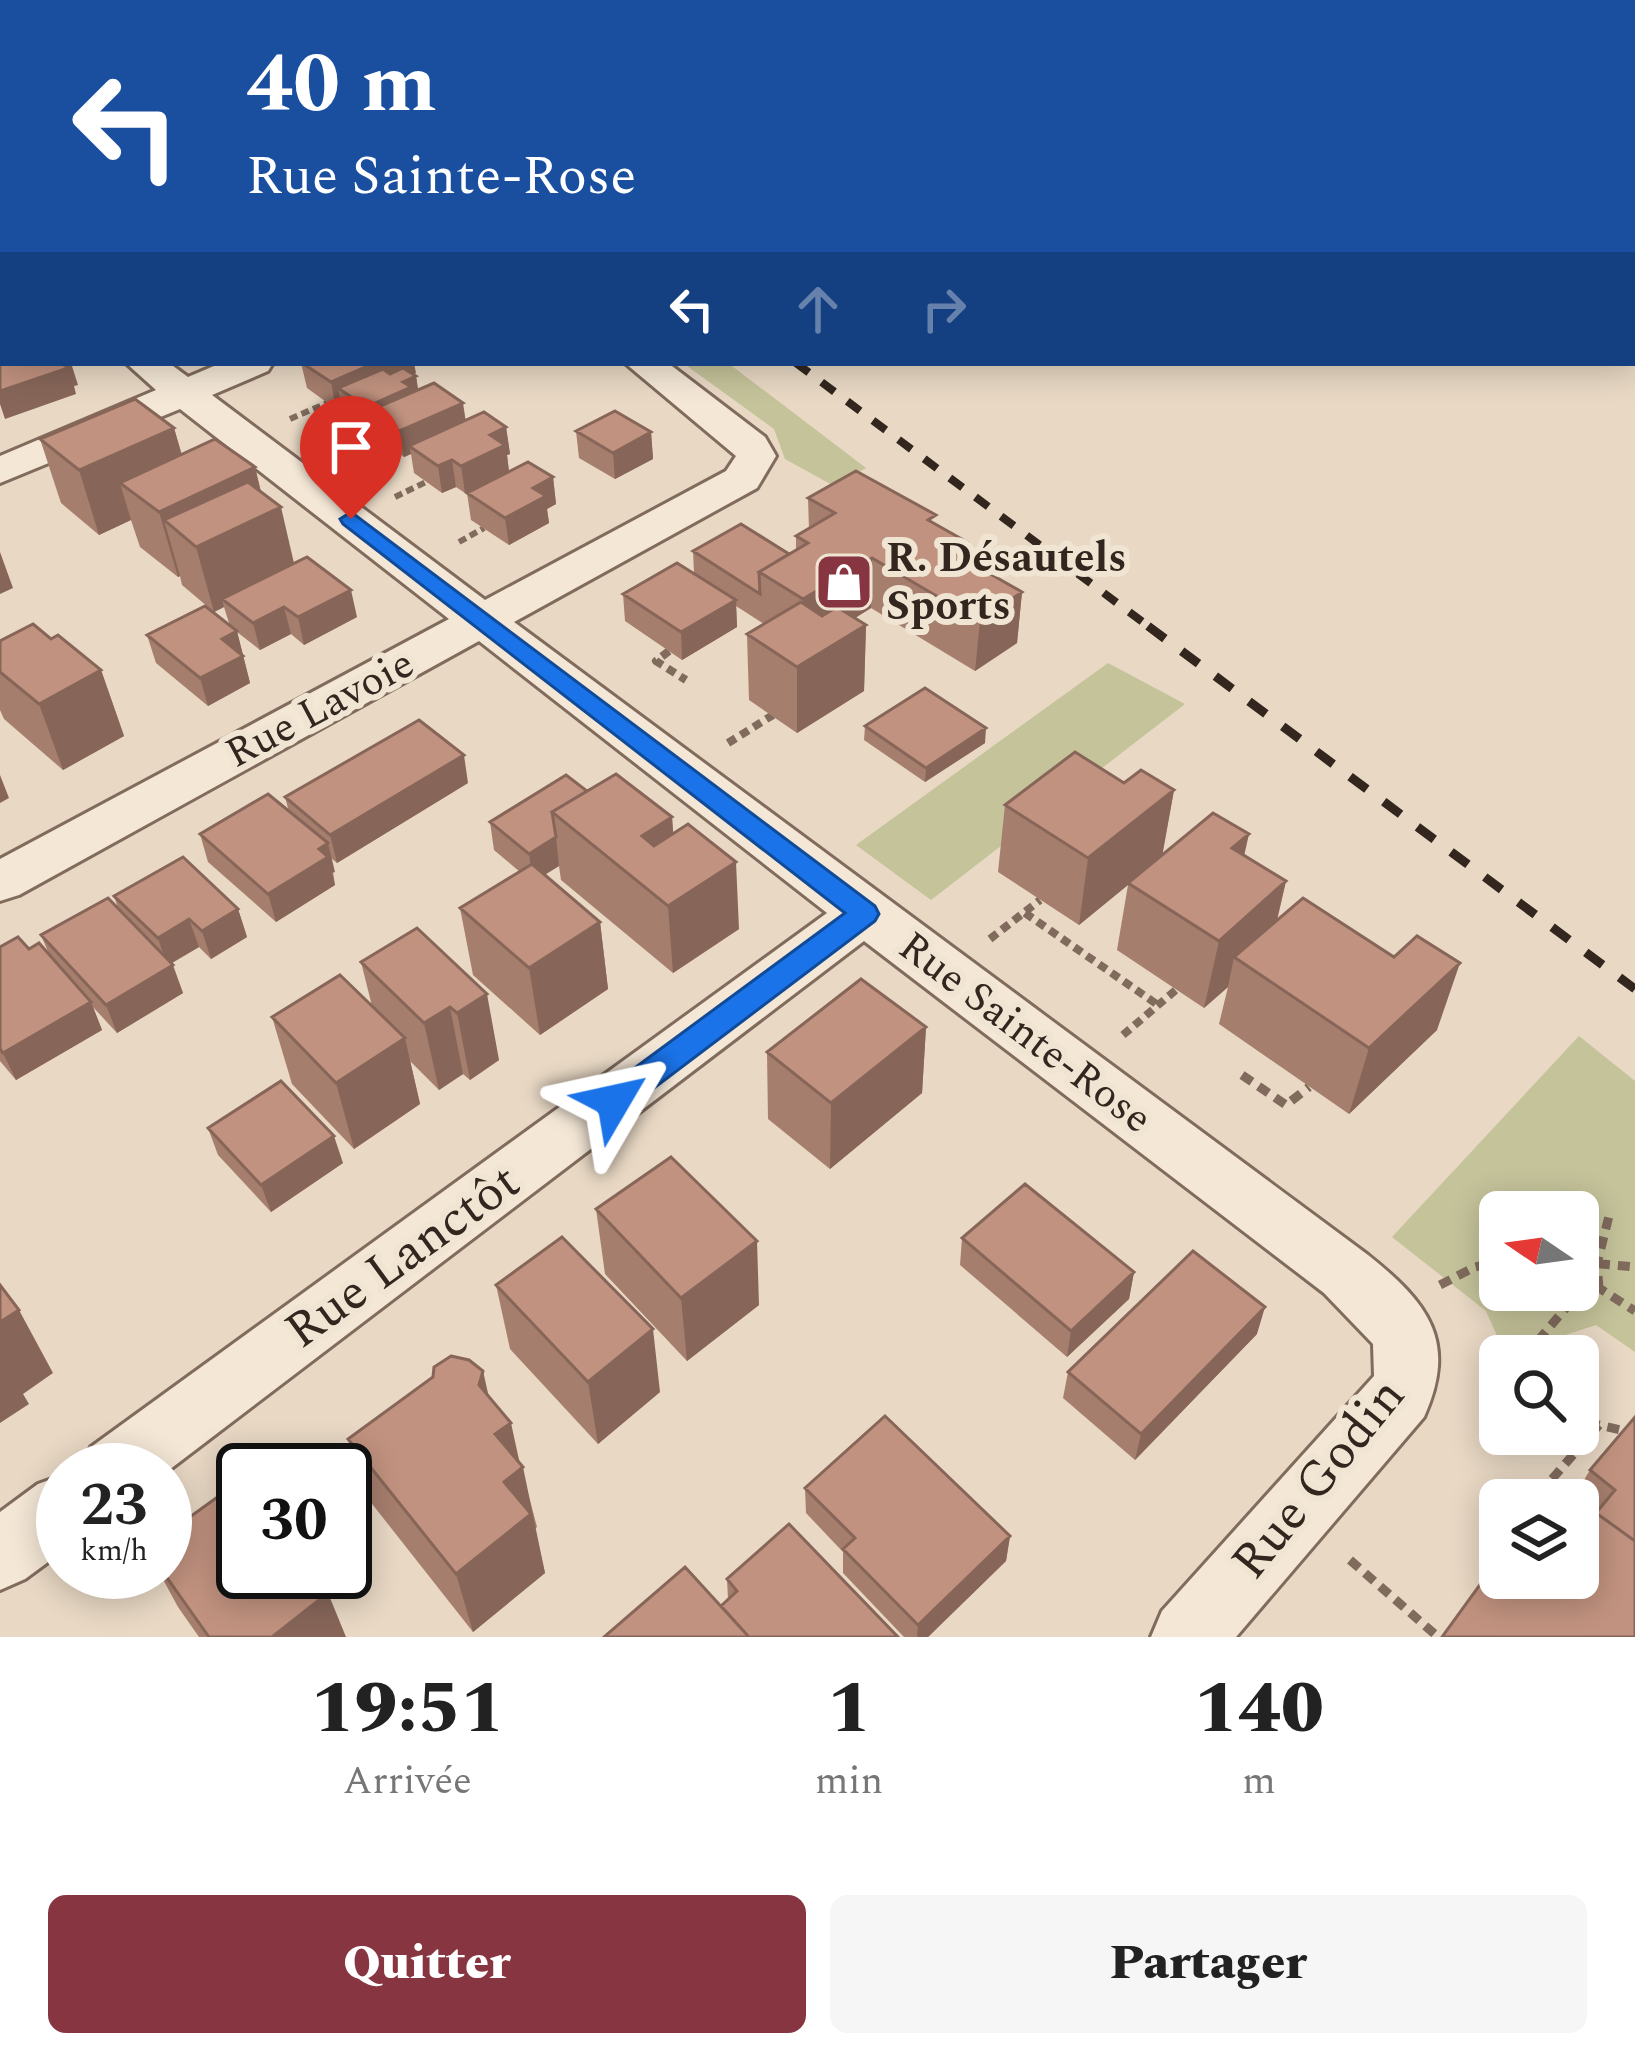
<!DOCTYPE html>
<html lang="fr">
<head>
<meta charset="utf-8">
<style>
	body { margin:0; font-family:Spectral,serif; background:#f6f6f6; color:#222; height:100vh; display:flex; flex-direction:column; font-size:45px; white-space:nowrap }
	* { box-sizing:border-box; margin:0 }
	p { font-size:39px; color:#767676 }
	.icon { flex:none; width:66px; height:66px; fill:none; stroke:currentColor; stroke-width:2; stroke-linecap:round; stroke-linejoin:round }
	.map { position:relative; height:1637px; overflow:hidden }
	.drawer { display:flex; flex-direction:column; background:#fff; flex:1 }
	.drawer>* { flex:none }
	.top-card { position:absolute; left:0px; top:0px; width:1635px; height:366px; box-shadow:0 6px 30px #0003; background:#1a4fa0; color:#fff; overflow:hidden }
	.needle { width:78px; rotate:283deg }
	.buttons { position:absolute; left:1479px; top:1191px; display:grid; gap:24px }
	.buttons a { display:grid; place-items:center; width:120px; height:120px; border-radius:18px; background:#fff; box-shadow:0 6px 30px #0003; font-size:60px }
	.speed { position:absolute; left:36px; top:1443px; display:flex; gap:24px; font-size:60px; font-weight:700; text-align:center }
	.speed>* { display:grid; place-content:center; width:156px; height:156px; border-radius:50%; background:#fff; box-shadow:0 6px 30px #0003; line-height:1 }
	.speed small { font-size:30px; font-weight:400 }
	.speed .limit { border:6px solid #111; border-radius:18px; background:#fff; color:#111 }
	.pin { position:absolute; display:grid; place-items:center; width:102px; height:102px; color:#fff; margin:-123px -51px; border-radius:50% 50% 50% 0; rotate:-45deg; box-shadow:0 0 12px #0007 }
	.pin .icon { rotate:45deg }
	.me { position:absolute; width:132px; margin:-66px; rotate:54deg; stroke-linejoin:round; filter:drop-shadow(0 0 9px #0008) }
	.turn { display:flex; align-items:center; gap:42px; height:252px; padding:0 48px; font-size:54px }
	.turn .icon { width:156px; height:156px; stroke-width:2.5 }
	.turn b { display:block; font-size:84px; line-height:102px }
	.lanes { display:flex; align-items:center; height:114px; padding:0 48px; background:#0003; justify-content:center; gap:60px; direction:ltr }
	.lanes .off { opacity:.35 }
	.eta { display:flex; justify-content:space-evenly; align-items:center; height:204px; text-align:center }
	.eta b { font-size:72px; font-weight:800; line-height:84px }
	.primary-button { display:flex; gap:24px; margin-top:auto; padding:24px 48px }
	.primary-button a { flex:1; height:138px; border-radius:18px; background:#873540; color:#fff; font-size:48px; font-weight:800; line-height:138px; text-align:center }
	.primary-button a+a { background:#f6f6f6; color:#222 }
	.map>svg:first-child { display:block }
	.green { fill:#c4c39a; fill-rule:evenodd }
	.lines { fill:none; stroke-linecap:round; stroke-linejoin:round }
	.service-casing { stroke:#806b5d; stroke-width:6 }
	.minor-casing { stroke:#806b5d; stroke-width:6 }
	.path-far2 { stroke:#806b5d; stroke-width:6; stroke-dasharray:8 4.5; stroke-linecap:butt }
	.path-far1 { stroke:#806b5d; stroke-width:8; stroke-dasharray:9 6; stroke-linecap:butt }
	.path { stroke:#806b5d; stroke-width:9; stroke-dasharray:12 8; stroke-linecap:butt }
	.service { fill:#f4e7d6; fill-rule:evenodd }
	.minor { fill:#f4e7d6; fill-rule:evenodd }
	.rail-far2 { stroke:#32261f; stroke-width:6; stroke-dasharray:14 14; stroke-linecap:butt }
	.rail-far1 { stroke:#32261f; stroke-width:8; stroke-dasharray:16 16; stroke-linecap:butt }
	.rail { stroke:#32261f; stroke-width:9; stroke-dasharray:21 21; stroke-linecap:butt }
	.wall { fill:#a67e6d }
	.shaded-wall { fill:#876659 }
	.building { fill:#c1927f; stroke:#876659; stroke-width:3 }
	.route { fill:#1a73e8; stroke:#114b97; stroke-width:3 }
	.labels { text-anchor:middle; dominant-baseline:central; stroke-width:12; stroke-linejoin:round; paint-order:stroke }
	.poi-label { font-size:42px; font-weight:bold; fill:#32261f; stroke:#f0e4d3; text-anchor:start }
	.street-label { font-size:42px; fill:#32261f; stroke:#f0e4d3 }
	.near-street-label { font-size:51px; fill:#32261f; stroke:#f0e4d3 }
</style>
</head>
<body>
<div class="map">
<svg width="1635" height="1637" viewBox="0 0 1635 1637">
	<rect width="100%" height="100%" fill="#e8d8c4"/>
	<path class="green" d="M683,363H728L866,468L834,486L785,459L774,429Z
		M1108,663L1185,704L931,900L856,845Z
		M1579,1036L1635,1081V1352L1596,1325L1559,1337L1543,1356H1500V1376L1498,1338L1486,1311L1392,1237ZM1578,1212V1290H1500V1212Z"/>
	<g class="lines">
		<g class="service-casing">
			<path id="service" d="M3,129V139L0,140V130Z
				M3,191V201L0,202V192Z"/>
		</g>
		<g class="minor-casing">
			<path id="minor" d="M0,241L3,242V266L0,265Z
				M126,363H169L188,377L221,363H273L268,371L212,395L485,600L726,471L736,456L625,363H668L765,437L776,456L757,488L514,622L1368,1255C1428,1303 1458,1341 1424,1417L1236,1637H1151L1162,1611L1374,1376L1373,1344L1324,1293L864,941L165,1473L81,1470L91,1447L827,913L479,641L19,895L0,901V859L449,619L180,409L0,483V456L156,390Z
				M63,1475V1551L25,1579L0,1590V1512L38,1484Z"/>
		</g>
		<path class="path-far2" d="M290,419L327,403
			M352,420L353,435
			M395,497L426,482
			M459,542L484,528"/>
		<path class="path-far1" d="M669,651L656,661L686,680
			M728,743L773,715
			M1025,913L1158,1005
			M990,939L1040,900
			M1123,1035L1177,989"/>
		<path class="path" d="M1242,1075L1286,1105L1309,1087
			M1578,1262L1635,1267
			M1440,1285L1475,1267L1500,1261
			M1599,1288L1597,1264L1609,1216
			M1525,1356L1581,1290L1599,1288L1635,1311
			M1496,1390L1500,1385
			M1539,1494L1599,1425L1629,1432
			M1350,1560L1438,1637"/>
		<use href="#service" class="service"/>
		<use href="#minor" class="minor"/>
		<path class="rail-far2" d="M310,0L314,3"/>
		<path class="rail-far1" d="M796,363L1152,629"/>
		<path class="rail" d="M1148,626L1635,989"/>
	</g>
	<path class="wall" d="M301,363L416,373L413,374L416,376L418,390L466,420L506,427L510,454L507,455L509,471L553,477L556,504L547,509L549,523L509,545L471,520L467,493L481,486L465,493L456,487L442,493L414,473L411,454L404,457L376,436L375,432L371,434L343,414L342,406L336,409L307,388Z
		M174,428L182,455L255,467L261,492L294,563L357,617L304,645L291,634L260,650L237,632L250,683L208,706L156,663L147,635L230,626L224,607L214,612L182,585L180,576L178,577L140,547L131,520L99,535L61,503L40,439Z
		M576,431L651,432L653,459L615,479L579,458Z
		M808,498L935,524L967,542V549L994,565L993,576L1022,592L1017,643L975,671L871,608L855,618L866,625L864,691L797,733L749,700L747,634L764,624L736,606L737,627L682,660L625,621L623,594L694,573L693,551L789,554L796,550V536L809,529Z
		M51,639L101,670L124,736L63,770L4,719L0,710V641Z
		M865,726L985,743L925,782L864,740Z
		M468,783L337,863L331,858L335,885L276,922L208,862L200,834L289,812L285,797Z
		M1124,783L1174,790L1162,855H1244L1286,881L1277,921L1437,1030L1349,1114L1219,1024L1228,987L1204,1008L1117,950L1128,885L1079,925L998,872L1005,805Z
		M587,791L672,817L673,834L739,929L673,973L561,880L559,866L544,875L600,922L608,989L540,1035L473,975L460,908L520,872L494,850L490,822Z
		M114,896L238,909L247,937L211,959L199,947L171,963L183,993L117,1033L93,1007L102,1030L16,1080L0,1061V947L29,949L49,954L41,935L118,908Z
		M417,928L499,1060L470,1080L463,1074L439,1090L410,1061L420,1104L354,1149L292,1084L272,1017L372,1006L361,962Z
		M926,1027L922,1093L830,1169L768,1119L767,1052Z
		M208,1128L343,1163L271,1212L218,1155Z
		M596,1209L759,1305L687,1361L605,1274Z
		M962,1238L1134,1272L1129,1299L1067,1357L960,1265Z
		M496,1285L660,1392L598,1444L510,1349Z
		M1257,1334L1135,1460L1063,1398L1068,1372Z
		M489,1397L520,1463L537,1527L535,1529L545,1573L473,1632L369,1500L348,1439Z
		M1635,1417V1637L1597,1512L1575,1495L1590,1470Z
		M805,1488L1010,1536L1006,1561L928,1637H904L843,1573V1552L806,1513Z
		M159,1572H165L346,1637H199L178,1607Z
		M727,1579L898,1637L721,1606L728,1599Z"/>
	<path class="shaded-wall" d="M3,54V90L0,91V55Z
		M61,363H71L78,385L74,386L76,394L5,419L0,404V391Z
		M375,363H414L416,373L356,400L338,388L342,406L336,409L331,382Z
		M416,376L420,402L371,410L375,432L371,434L366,407L403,382Z
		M463,403L467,429L409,446L411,454L404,457L399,431Z
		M506,427L510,454L507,455L509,472L465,493L461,466L490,435Z
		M174,428L192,492L120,483L131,520L99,535L79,470Z
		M651,432L653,459L615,479L613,453Z
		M452,460L456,487L442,493L438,466Z
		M255,467L266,514L281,507L296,572L222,599L224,607L214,612L196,547L164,520L180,576L178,577L159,512Z
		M553,477L556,504L547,509L549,523L509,545L505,518L533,488Z
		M0,552L13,588L0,594Z
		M872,558L871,608L804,650L803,599Z
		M994,565L990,613L1022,592L1017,643L975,671L985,571Z
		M351,590L357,617L304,645L298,617Z
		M736,600L737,627L682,660L681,632Z
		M284,607L291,634L260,650L253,623Z
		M866,625L864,691L797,733V667Z
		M237,631L250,683L208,706L200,678L222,639Z
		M101,670L124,736L63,770L39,704Z
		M986,728L985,743L925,782L926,768Z
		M464,755L468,783L337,863L330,835Z
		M0,775L9,798L0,803Z
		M1174,790L1162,857L1079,925L1088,858Z
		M672,817L677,884L642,836Z
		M1249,834L1234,901L1232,848Z
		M556,837L559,866L533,882L529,854Z
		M328,843L335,872L332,873L335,885L276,922L268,894Z
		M736,862L739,929L673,973L668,906Z
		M1286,881L1270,948L1234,957L1228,987L1204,1008L1219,941Z
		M238,909L247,937L211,959L202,931Z
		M189,919L199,947L167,966L158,938Z
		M600,922L608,989L540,1035L529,968Z
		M1460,963L1437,1030L1349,1114L1369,1048Z
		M173,965L183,993L117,1033L106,1005Z
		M487,994L499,1060L470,1080L457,1013Z
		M91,1002L102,1030L16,1080L3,1053Z
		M450,1007L463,1074L439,1090L424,1023Z
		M926,1027L922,1093L830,1169L831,1103Z
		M405,1038L420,1104L354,1149L336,1083Z
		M334,1136L343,1163L271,1212L261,1185Z
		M757,1241L759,1305L687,1361L681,1298Z
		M1134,1272L1129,1299L1067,1357L1071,1331Z
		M1265,1307L1257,1334L1135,1460L1141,1434Z
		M19,1310L53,1373L23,1394L29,1404L0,1423V1322Z
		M653,1329L660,1392L598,1444L588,1382Z
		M483,1371L497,1433L511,1423L521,1469L523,1467L545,1573L473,1632L456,1574L479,1385Z
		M1010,1536L1006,1561L928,1637H917L918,1625Z
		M328,1593L346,1637H272Z"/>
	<path class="building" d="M0,0H223L227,3H3V54L0,55Z
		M3,356V363H61L68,368L0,391V357Z
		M302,363H375L331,382Z
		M403,368L416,376L403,382L411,387L366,407L338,388L383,369L390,374Z
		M434,383L463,403L399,431L371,410Z
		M135,399L174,428L79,470L40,439Z
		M615,411L651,432L613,453L576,431Z
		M484,412L506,427L490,435L505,445L461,466L452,460L438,466L409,446Z
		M215,439L255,467L159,512L120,483Z
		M528,462L553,477L533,488L546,496L505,518L467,493Z
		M856,471L936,515L928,520L967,542L960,546L994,565L985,571L1022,592L979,621L872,558L803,599L759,572L808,543L796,536L835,513L808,498Z
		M248,482L281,507L196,547L164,520Z
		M741,524L789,554L759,572L760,594L693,551Z
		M307,557L351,590L298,617L284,607L253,623L222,599Z
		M677,563L736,600L681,632L623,594Z
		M801,602L822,616L837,607L866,625L797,667L747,634Z
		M205,606L237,631L222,639L243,656L200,678L147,635Z
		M33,624L51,639L58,635L101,670L39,704L0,672V641Z
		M925,688L986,728L926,768L865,726Z
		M419,720L464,755L330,835L285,797Z
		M1075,752L1124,783L1141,770L1174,790L1088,858L1005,805Z
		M616,774L672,817L642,836L654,846L688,824L736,862L668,906L552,812Z
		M566,775L587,791L552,812L556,837L529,854L490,822Z
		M268,794L328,843L319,849L328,857L268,894L200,834Z
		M1213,813L1249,834L1232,848L1286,881L1219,941L1128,883Z
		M183,857L238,909L202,931L189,919L158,938L114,896Z
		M532,864L600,922L529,968L460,908Z
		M108,898L173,965L106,1005L41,935Z
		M1303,898L1394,957L1417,936L1460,963L1369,1048L1234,957Z
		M417,928L487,994L457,1013L450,1007L424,1023L361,962Z
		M18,937L29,949L39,943L91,1002L3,1053L0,1049V947Z
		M340,975L405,1038L336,1083L272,1017Z
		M861,979L926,1027L831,1103L767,1052Z
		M281,1081L334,1136L261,1185L208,1128Z
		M671,1157L757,1241L681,1298L596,1209Z
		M1025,1184L1134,1272L1071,1331L962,1238Z
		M562,1237L653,1329L588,1382L496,1285Z
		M1193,1251L1265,1307L1141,1434L1068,1372Z
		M0,1285L19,1310L0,1322Z
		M451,1356L469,1360L483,1371L479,1385L511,1423L495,1434L523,1467L504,1482L531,1514L456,1574L348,1439L433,1377L434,1367Z
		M885,1416L1010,1536L918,1625L843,1549L855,1538L805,1488Z
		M1635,1417V1541L1596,1513L1615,1490L1590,1470Z
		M241,1480L243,1482V1572H312L328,1593L272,1637H209L163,1572H165V1535Z
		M1554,1483L1578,1500H1541Z
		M1578,1500L1635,1541V1637H1442L1500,1557V1578H1578Z
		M789,1524L898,1637H749L721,1606L737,1591L727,1579Z
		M685,1567L749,1637H604Z"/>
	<path class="route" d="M351,512L875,906L879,914L875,921L625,1110L614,1114L602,1110L598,1101L602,1092L845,913L343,524L340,519Z"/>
	<defs>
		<g id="shop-square" transform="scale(3)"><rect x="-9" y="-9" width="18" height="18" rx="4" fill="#873540" stroke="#f0e4d3"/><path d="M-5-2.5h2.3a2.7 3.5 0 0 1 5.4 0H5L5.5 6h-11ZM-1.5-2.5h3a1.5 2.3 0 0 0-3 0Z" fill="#fff"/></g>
	</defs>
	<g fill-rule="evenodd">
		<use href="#shop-square" x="844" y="582"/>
	</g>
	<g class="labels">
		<g class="poi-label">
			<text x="886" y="558">R. Désautels<tspan x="886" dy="48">Sports</tspan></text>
		</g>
		<g class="street-label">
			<text transform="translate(320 709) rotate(-28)">Rue Lavoie</text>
			<text transform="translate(1025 1033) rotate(37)">Rue Sainte-Rose</text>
		</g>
		<g class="near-street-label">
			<text transform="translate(403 1257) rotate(-36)">Rue Lanctôt</text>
			<text transform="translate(1319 1479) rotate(-51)">Rue Godin</text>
		</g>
	</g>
</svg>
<div class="buttons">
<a><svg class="needle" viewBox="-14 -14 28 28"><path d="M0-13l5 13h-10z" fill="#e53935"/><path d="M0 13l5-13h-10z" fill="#767676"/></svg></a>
<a><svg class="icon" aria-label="search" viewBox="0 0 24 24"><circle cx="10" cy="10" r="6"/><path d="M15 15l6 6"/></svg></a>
<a><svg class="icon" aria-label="layers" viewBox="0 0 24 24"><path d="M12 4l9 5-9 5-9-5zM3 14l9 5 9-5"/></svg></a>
</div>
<div class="speed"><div>23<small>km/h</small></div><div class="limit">30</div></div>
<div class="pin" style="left:351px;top:519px;background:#d93025"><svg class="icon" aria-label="arrive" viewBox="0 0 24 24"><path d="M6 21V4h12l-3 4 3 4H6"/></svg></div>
<svg class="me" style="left:614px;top:1101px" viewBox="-20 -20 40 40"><path d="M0-17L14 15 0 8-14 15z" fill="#1a73e8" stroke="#fff" stroke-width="4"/></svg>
<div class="top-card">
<div class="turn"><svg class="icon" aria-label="left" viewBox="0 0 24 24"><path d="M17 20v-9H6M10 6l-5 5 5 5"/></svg><div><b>40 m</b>Rue Sainte-Rose</div></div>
<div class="lanes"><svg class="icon" aria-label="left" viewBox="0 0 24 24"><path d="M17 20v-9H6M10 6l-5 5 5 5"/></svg><svg class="icon off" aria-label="ahead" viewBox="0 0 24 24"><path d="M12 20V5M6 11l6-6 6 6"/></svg><svg class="icon off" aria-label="right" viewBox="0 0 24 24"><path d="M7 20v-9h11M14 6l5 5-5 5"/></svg></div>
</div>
</div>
<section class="drawer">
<div class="eta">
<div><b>19:51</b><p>Arrivée</p></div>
<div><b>1</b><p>min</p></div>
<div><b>140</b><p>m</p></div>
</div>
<div class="primary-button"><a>Quitter</a><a>Partager</a></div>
</section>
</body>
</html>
